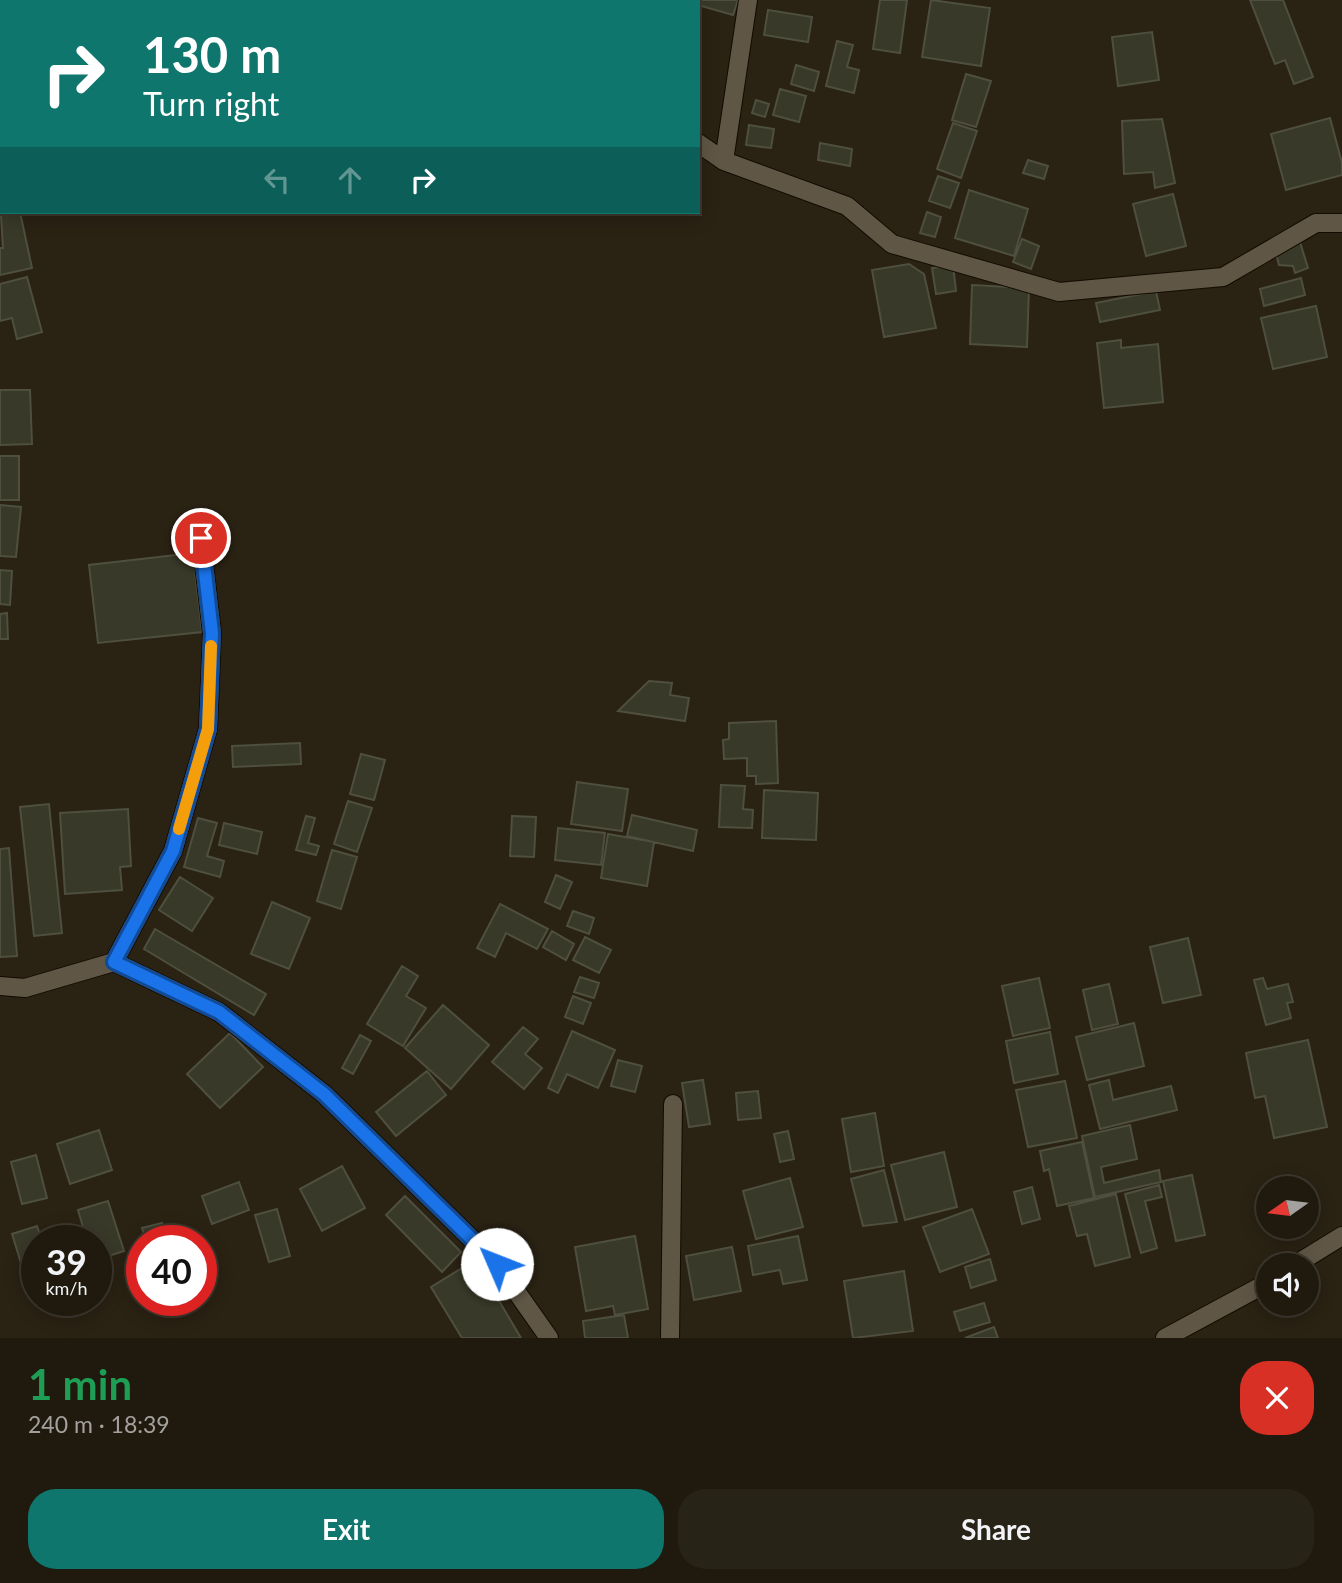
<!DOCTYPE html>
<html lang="en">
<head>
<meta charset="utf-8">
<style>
	body { margin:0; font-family:Lato,sans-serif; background:#282317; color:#f1f3f6; height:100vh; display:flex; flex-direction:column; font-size:26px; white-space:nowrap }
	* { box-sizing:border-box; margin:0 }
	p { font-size:23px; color:#a2a19e }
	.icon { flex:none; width:38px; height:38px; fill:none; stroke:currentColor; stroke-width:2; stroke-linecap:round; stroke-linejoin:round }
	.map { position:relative; height:1338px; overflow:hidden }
	.sheet { display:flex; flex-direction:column; background:#201a0e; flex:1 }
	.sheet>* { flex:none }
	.hud { position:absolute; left:0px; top:0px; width:700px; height:214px; box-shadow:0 4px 18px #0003,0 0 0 2px #3d382e; background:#0f766e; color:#fff; overflow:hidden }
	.needle { width:46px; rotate:256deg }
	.buttons { position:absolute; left:1256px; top:1176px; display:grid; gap:14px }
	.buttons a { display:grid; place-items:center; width:63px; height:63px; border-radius:50%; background:#201a0e; box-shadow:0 4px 18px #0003,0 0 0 2px #3d382e; font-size:35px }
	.speed { position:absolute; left:21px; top:1225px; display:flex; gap:14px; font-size:35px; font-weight:700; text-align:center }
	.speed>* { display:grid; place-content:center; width:91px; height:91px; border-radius:50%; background:#201a0e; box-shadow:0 4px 18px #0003,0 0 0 2px #3d382e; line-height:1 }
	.speed small { font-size:18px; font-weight:400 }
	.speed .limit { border:10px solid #d22; background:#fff; color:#111 }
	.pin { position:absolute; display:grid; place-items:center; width:60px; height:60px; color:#fff; margin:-30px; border:4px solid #fff; border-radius:50%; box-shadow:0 2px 7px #0007 }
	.me { position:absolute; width:77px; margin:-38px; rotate:314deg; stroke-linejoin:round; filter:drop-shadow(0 0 5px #0008) }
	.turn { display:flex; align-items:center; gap:24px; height:147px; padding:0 28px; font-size:32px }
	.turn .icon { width:91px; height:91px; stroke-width:2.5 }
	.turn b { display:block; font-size:49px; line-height:60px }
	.lanes { display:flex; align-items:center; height:66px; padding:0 28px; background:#0003; justify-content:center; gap:35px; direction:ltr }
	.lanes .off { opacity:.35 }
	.round { display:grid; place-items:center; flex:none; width:74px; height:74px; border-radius:28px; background:#282317 }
	.summary { display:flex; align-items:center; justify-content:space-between; height:119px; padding:0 28px }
	h1 { font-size:42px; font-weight:700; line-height:52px; color:#1e9e55 }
	.cta { display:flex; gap:14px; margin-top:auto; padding:14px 28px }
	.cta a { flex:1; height:80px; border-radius:28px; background:#0f766e; color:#fff; font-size:28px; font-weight:700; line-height:80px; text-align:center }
	.cta a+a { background:#282317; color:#f1f3f6 }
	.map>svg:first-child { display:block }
	.building { fill:#383928; stroke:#4e4f3e; stroke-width:2 }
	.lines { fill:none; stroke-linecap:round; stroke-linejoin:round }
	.minor-casing { stroke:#130b01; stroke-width:20 }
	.tertiary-casing { stroke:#130b01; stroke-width:20 }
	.minor { stroke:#605646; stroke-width:18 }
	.tertiary { stroke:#605646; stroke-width:18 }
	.route-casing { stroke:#114b97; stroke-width:18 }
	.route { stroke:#1a73e8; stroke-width:12 }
	.slow { stroke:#f59e0b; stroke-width:12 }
</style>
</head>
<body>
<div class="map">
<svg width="1342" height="1338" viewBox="0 0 1342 1338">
	<rect width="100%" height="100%" fill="#2a2213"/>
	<path class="building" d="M681,0H738L733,15L698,5V2Z
		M880,0H907L900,53L873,49Z
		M931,0L990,8L981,66L922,57Z
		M1250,0H1283L1313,77L1294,84L1285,60L1275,64Z
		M768,10L812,17L808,42L764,35Z
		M1152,32L1159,80L1118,86L1112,37Z
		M837,41L853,45L847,67L859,70L854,93L826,86Z
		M796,65L819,72L814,91L791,84Z
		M966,74L991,81L976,127L952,120Z
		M780,89L806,96L799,122L773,115Z
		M756,100L769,104L765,117L752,113Z
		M1330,118L1342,163V175L1286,190L1271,134Z
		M1162,119L1175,183L1155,188L1153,172L1124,174L1122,121Z
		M953,123L977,131L961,178L937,169Z
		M749,125L774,129L771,148L746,145Z
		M820,143L852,149L850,166L818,160Z
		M1028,160L1048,166L1044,179L1023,173Z
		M938,176L959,183L950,208L929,201Z
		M969,190L1028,209L1014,256L955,238Z
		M1173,194L1186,246L1146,256L1133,204Z
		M0,200L2,212H20L32,268L0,275V248H3Z
		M927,212L941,217L935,237L920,233Z
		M1022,239L1039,246L1031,269L1013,262Z
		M1300,242L1308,268L1295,273L1293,266L1279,265L1275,250Z
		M909,264L924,274L936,328L884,337L872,270Z
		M953,265L956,291L936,294L932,268Z
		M27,277L42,332L17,339L12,318L0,321V284Z
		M1301,278L1305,295L1264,306L1260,289Z
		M972,285L1029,288L1027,347L970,344Z
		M1156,291L1160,310L1100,322L1096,303Z
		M1316,306L1327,357L1273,369L1261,318Z
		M1121,340V348L1158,344L1163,402L1104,408L1097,343Z
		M0,390H30L32,444L0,445Z
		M0,456H19V500H0Z
		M0,505L21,507L16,557L0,556Z
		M193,553L202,632L98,643L89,565Z
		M0,570L12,571L10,605L0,604Z
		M7,613L8,639H0V614Z
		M649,681L672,683L670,695L689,698L685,721L618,711Z
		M776,721L778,783L756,784V776H747V758L724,759L723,740L729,739V723Z
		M300,743L301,764L233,767L232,746Z
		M361,754L385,760L374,800L350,794Z
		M577,782L628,789L622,831L571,824Z
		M721,785L745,786L743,809L753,810L752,828L719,827Z
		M764,790L818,793L816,840L762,838Z
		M348,801L372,808L357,852L334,844Z
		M49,804L62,933L34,936L20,807Z
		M128,809L131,866L120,867L122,890L65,894L60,813Z
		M632,815L697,830L693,851L627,836Z
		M306,816L315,818L308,843L319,846L316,855L296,850Z
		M512,816L536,817L534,857L510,856Z
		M198,818L217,823L207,856L224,861L220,877L184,867Z
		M224,823L262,832L257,854L219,845Z
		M558,828L605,833L601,865L555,860Z
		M608,834L654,842L647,886L601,878Z
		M9,848L17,956L0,957V849Z
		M332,850L357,857L341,909L317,901Z
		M556,875L572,882L560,909L545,902Z
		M180,877L213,898L192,931L159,910Z
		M272,902L310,918L289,969L251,954Z
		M500,904L548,929L537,949L506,933L495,957L477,948Z
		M573,911L594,918L589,934L567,926Z
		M155,929L266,994L254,1015L144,949Z
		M552,931L574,944L566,960L543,947Z
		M585,937L611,950L599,973L573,960Z
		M1188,938L1201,995L1163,1003L1150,947Z
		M402,966L418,976L406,996L426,1008L403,1046L367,1024Z
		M580,977L599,983L594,998L574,992Z
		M1039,978L1050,1028L1013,1036L1002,986Z
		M1263,978L1267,989L1288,984L1293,1002L1287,1003L1291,1018L1266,1025L1254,980Z
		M1109,984L1118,1024L1092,1030L1083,990Z
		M573,996L591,1003L583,1024L565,1017Z
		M443,1005L489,1045L451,1089L405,1048Z
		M1134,1023L1144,1066L1087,1080L1076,1037Z
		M523,1027L538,1039L525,1054L542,1068L524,1089L492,1062Z
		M572,1031L615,1050L598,1088L567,1074L558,1093L548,1088Z
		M1050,1032L1058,1074L1014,1083L1006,1041Z
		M230,1033L263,1067L220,1108L187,1074Z
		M360,1035L371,1041L353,1074L342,1068Z
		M1308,1040L1327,1127L1274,1138L1265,1096L1255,1098L1246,1053Z
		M618,1060L642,1066L635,1092L611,1086Z
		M427,1071L446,1095L396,1136L376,1112Z
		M703,1080L710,1124L689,1127L682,1083Z
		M1109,1080L1113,1100L1171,1086L1177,1110L1100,1129L1089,1085Z
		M1065,1081L1077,1138L1028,1147L1016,1090Z
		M758,1091L761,1118L738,1120L736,1093Z
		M875,1113L884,1166L851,1172L842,1119Z
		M1130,1125L1137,1159L1101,1167L1104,1183L1159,1170L1161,1182L1095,1197L1082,1136Z
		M99,1130L112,1170L70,1184L57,1144Z
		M788,1131L794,1159L780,1162L774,1134Z
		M1082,1142L1094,1198L1057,1206L1049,1169L1044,1171L1040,1151Z
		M944,1152L957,1207L905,1220L891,1165Z
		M36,1155L47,1198L22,1204L11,1162Z
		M342,1166L365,1208L322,1231L300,1189Z
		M884,1170L897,1222L863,1226L851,1179Z
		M1192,1175L1205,1235L1176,1241L1163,1181Z
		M790,1178L803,1227L756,1239L743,1191Z
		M239,1182L249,1210L212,1224L202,1196Z
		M1159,1185L1162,1197L1145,1201L1157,1248L1141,1253L1125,1194Z
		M1032,1187L1040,1219L1022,1224L1014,1192Z
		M1116,1194L1130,1257L1095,1266L1087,1234L1077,1236L1069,1206Z
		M405,1196L461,1252L442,1272L386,1215Z
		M108,1201L124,1251L96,1260V1241H87L78,1210Z
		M277,1209L290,1256L269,1262L255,1215Z
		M972,1209L989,1254L940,1272L923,1227Z
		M162,1223L167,1240L146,1241L142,1228Z
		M37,1226L42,1241H37V1287L29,1289L12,1234Z
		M635,1236L648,1309L615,1315L613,1306L586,1311L575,1247Z
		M798,1236L807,1280L783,1284L780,1270L753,1275L748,1246Z
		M732,1247L741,1291L694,1300L686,1256Z
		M990,1259L996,1280L971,1288L965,1267Z
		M475,1260L521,1338H462L431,1287Z
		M904,1271L913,1331L853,1338L844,1281Z
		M984,1303L990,1322L960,1331L954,1312Z
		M624,1315L628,1338H585L583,1321Z
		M994,1327L998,1338H965Z"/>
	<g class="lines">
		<g class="minor-casing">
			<path id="minor" d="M430,0L434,2
				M624,2L626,0
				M698,143L724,161L847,206L892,244L1059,292L1223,277L1316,223H1342
				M724,161L748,0
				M114,962L173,851L208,729L212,633L201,538
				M670,1338L673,1104"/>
		</g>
		<g class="tertiary-casing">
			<path id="tertiary" d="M0,986L25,988L114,962L219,1012L324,1094L497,1264L549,1338
				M1295,1265L1342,1236
				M1165,1338L1269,1282"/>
		</g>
		<use href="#minor" class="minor"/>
		<use href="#tertiary" class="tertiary"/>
	</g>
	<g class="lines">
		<g class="route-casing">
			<path id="route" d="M201,538L212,633L208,729L173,851L114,962L219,1012L324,1094L497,1264"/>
		</g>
		<use href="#route" class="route"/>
		<path class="slow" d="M179,829L208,729L211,646"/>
	</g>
</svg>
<div class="buttons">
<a><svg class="needle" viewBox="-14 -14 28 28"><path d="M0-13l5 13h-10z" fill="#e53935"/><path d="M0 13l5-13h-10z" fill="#a2a19e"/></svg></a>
<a><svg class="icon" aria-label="sound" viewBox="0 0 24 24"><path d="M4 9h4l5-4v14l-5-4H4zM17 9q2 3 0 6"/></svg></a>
</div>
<div class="speed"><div>39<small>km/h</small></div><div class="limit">40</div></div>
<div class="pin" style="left:201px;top:538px;background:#d93025"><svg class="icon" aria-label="arrive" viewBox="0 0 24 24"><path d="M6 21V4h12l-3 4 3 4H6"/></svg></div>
<svg class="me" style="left:497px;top:1264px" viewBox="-20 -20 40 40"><circle r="19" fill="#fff"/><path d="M0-13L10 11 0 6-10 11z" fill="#1a73e8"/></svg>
<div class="hud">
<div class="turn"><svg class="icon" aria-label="right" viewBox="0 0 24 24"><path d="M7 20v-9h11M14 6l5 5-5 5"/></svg><div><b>130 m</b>Turn right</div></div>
<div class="lanes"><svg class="icon off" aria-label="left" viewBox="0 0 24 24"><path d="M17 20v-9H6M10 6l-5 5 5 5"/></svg><svg class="icon off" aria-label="ahead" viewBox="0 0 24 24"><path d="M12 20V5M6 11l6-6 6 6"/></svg><svg class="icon" aria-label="right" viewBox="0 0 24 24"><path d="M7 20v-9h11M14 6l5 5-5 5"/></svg></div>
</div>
</div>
<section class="sheet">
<div class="summary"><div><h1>1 min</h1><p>240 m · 18:39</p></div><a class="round" style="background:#d93025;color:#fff"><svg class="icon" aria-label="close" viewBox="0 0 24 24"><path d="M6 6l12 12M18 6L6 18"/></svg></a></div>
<div class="cta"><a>Exit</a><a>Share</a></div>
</section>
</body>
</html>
